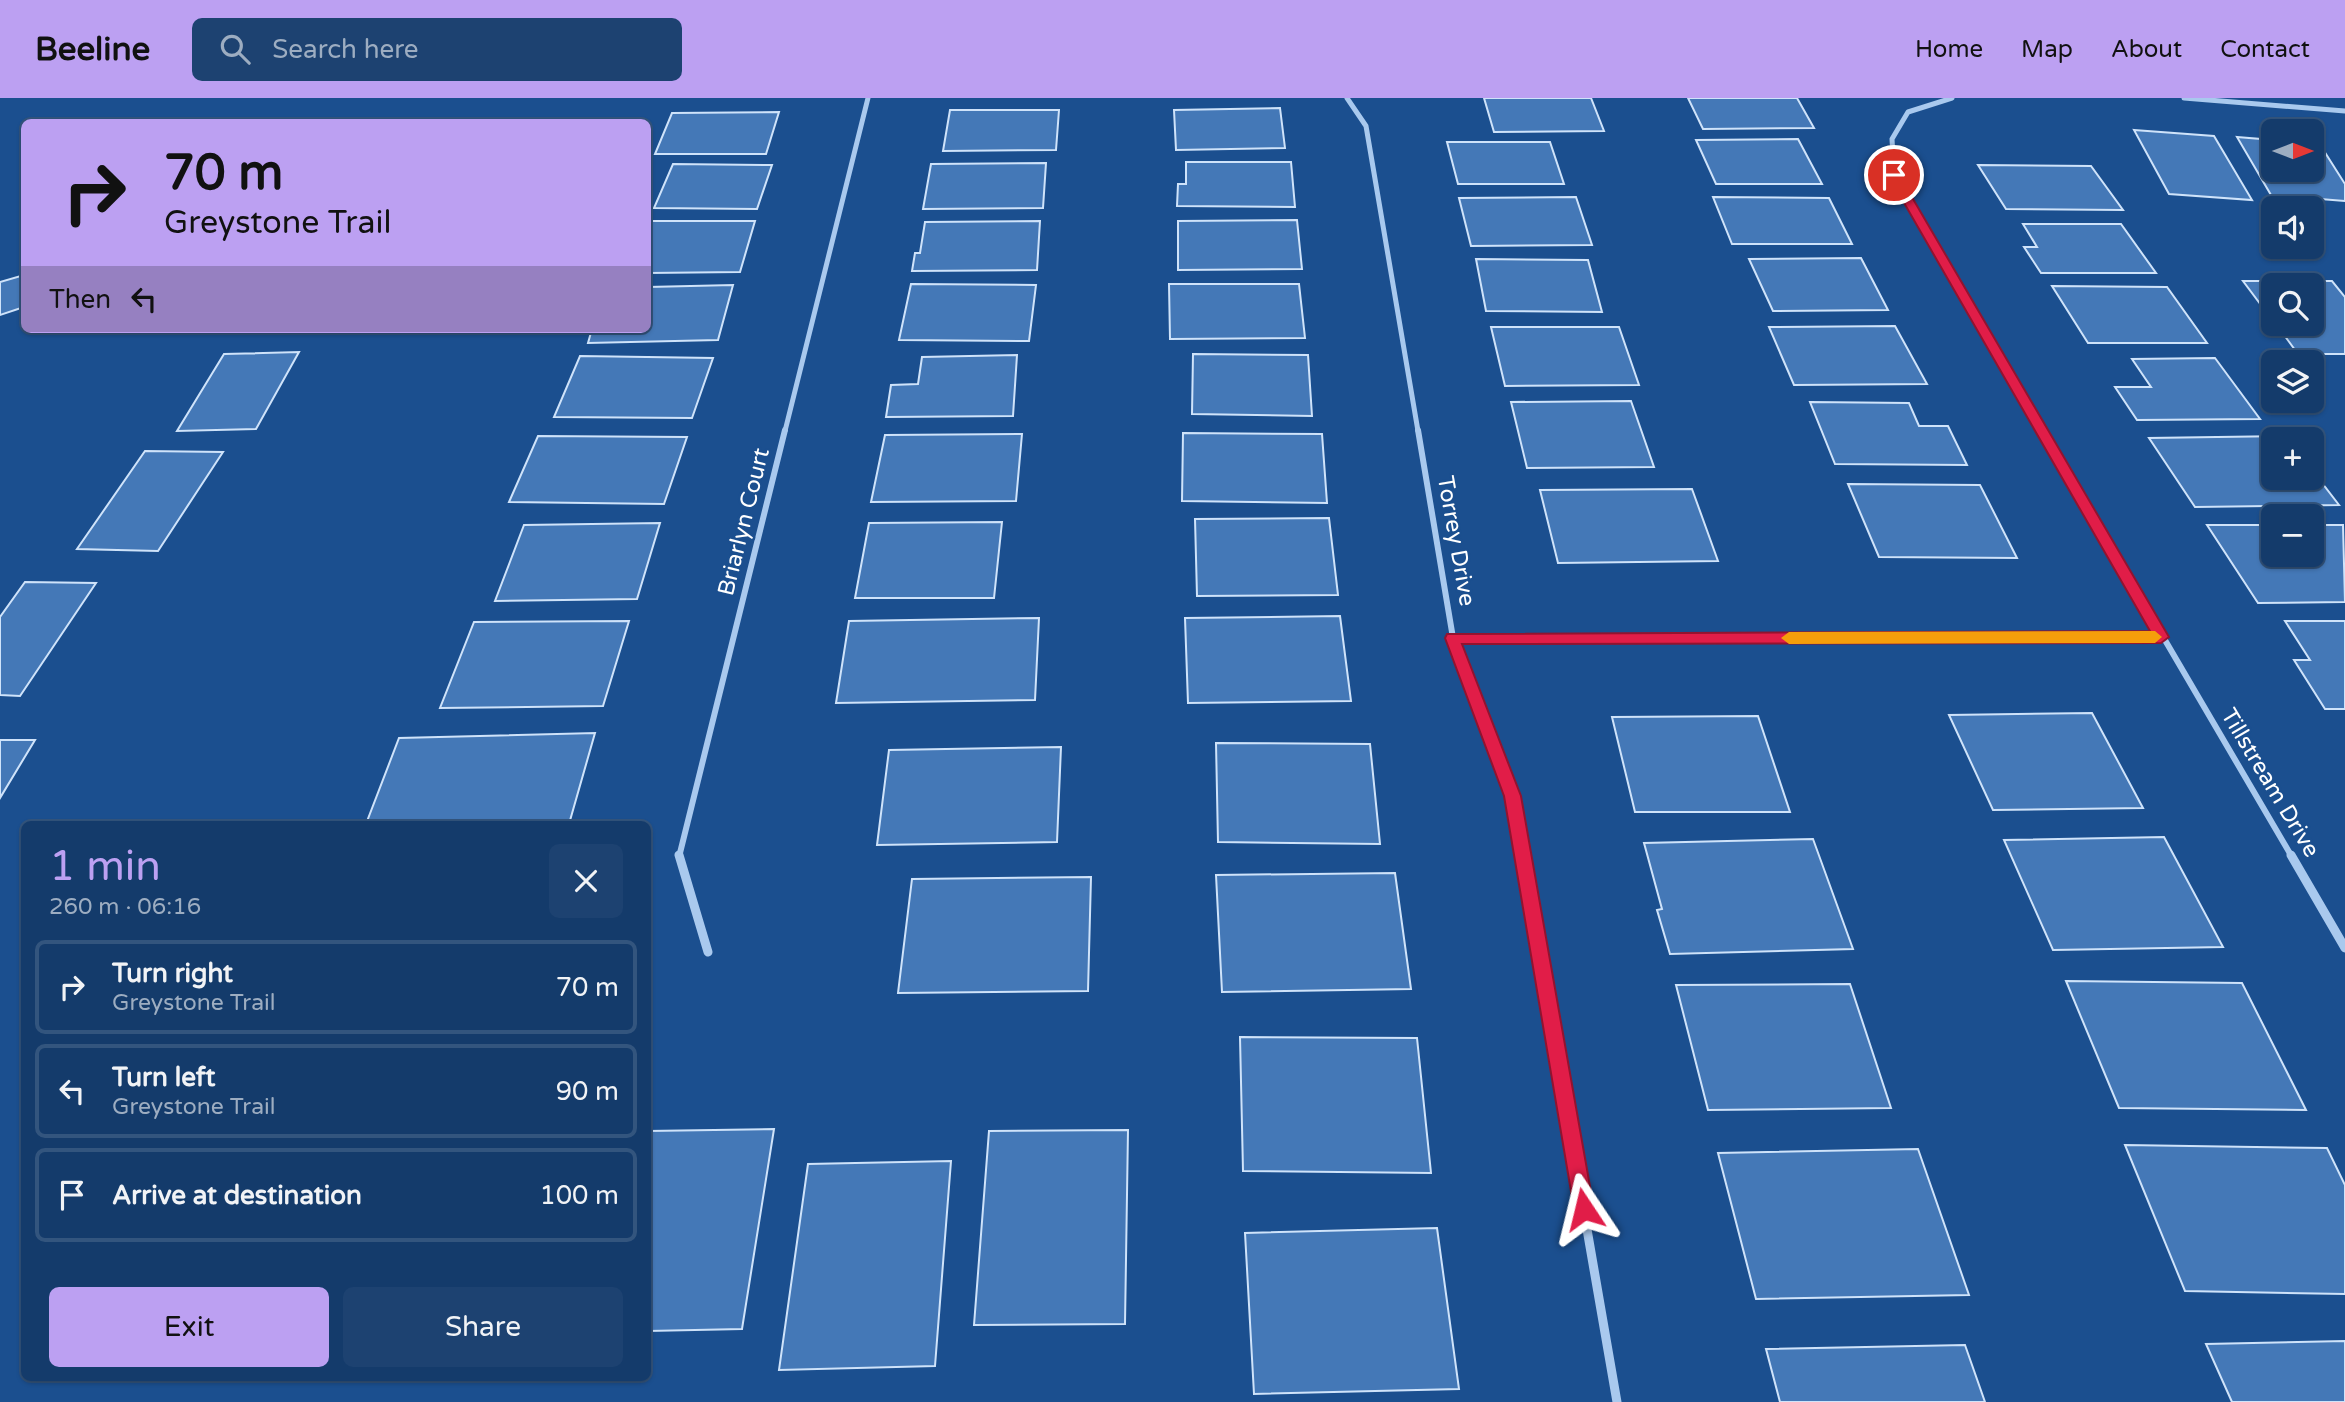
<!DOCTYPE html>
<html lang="en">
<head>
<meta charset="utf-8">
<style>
	body { margin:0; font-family:"Varela Round",sans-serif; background:#1d4271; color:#f1f3f6; height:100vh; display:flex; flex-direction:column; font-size:26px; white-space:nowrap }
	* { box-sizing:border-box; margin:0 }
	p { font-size:23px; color:#9dadc1 }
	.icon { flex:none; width:38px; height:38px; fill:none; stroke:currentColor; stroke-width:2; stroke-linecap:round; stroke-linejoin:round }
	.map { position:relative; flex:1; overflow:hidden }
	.side { position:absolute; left:21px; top:723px; width:630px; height:560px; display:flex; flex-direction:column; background:#143b6b; border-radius:10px; box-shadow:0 2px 5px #0004,0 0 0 2px #33557e }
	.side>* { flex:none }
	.guide { position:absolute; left:21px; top:21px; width:630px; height:214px; border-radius:10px; box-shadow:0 2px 5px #0004,0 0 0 2px #33557e; background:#bca0f2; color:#111; overflow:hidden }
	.needle { width:46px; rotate:90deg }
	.fabs { position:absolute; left:2261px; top:21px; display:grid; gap:14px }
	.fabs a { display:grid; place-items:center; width:63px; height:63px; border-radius:10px; background:#143b6b; box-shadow:0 2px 5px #0004,0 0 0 2px #33557e; font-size:35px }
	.pin { position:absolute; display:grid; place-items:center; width:60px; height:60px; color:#fff; margin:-30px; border:4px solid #fff; border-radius:50%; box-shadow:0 2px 7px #0007 }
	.me { position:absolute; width:77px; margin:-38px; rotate:350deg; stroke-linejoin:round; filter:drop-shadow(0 0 5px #0008) }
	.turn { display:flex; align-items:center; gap:24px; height:147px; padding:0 28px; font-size:32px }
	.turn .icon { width:91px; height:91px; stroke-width:2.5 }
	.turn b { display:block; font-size:49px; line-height:60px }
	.then { display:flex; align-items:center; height:66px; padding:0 28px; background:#0003; gap:14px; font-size:26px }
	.round { display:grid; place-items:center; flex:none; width:74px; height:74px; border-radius:10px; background:#1d4271 }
	.headline { display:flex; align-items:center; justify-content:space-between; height:119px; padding:0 28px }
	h1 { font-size:42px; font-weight:600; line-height:52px; color:#bca0f2 }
	.cta { display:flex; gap:14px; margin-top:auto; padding:14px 28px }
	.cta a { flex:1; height:80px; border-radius:10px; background:#bca0f2; color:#111; font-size:28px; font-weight:600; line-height:80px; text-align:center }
	.cta a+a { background:#1d4271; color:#f1f3f6 }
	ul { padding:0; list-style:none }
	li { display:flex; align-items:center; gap:21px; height:94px; margin:0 14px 10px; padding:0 14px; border:4px solid #33557e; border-radius:10px }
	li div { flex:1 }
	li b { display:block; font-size:26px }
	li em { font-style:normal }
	header { display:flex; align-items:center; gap:42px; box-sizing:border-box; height:98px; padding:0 35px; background:#bca0f2; color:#111 }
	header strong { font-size:33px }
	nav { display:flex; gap:38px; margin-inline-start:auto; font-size:24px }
	.search { width:490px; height:63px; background:#1d4271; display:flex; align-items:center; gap:18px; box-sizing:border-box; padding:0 24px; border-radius:10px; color:#9dadc1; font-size:26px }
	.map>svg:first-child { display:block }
	.building { fill:#4478b7; stroke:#cfe3fa; stroke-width:2 }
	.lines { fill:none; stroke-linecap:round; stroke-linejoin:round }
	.street-far2 { stroke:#a9c9ee; stroke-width:5 }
	.street-far1 { stroke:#a9c9ee; stroke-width:6 }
	.street { stroke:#a9c9ee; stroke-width:9 }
	.route { fill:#e11d48; stroke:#92132f; stroke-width:2 }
	.slow { fill:#f59e0b }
	.labels { text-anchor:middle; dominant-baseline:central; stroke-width:5; stroke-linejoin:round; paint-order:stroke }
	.street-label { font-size:23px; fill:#fff; stroke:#1b4f8f }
</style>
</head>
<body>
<header>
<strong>Beeline</strong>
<div class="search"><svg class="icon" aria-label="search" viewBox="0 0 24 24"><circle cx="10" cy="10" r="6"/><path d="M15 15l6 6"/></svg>Search here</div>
<nav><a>Home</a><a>Map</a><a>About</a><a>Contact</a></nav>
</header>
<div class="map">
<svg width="2345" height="1304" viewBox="0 0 2345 1304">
	<rect width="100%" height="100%" fill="#1b4f8f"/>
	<path class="building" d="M1484,0H1591L1604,33L1494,34Z
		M1688,0H1797L1814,30L1703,31Z
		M1280,10L1285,50L1176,52L1174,12Z
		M950,12H1059L1056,52L943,53Z
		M779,14L766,56H655L672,15Z
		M2134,32L2214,38L2252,102L2169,96Z
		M2237,39L2273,42V72H2312V45H2319L2345,86V103L2271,97Z
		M1798,41L1822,86H1716L1696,42Z
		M1447,44H1550L1564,86H1458Z
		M1186,64H1291L1295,109L1177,108L1178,86H1186Z
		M1046,65L1043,110L923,111L931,66Z
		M673,66L772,67L757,111L654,110Z
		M1978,67L2091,68L2123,112L2006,111Z
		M1576,99L1592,147L1471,148L1459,100Z
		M1713,99L1829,100L1852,146H1732Z
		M1297,122L1302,171L1178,172V123Z
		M648,123H755L740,174L648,175Z
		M1040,123L1037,172L912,173L915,155H920L925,124Z
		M2023,126H2121L2156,175H2041L2024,149H2037Z
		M1861,160L1888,212L1773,213L1749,161Z
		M1476,161L1588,162L1602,214L1486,213Z
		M24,177V209L0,217V184Z
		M2243,183H2332L2345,199V256H2298L2276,226H2312V187H2273V223Z
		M911,186L1036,187L1029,243L899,242Z
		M1169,186H1299L1305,240L1170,241Z
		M733,187L718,242L588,245L592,231H648V189Z
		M2052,188L2167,189L2207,245H2088Z
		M1895,228L1927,286L1794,287L1769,229Z
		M1491,229H1619L1639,287L1505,288Z
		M299,254L256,331L177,333L224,256Z
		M1193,256L1308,257L1312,318L1192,316Z
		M1017,257L1013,318L886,319L891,287L918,286L922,259Z
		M580,258L713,260L692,320L554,319Z
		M2215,260L2260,321L2137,322L2115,289H2151L2132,261Z
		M1631,303L1654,369L1527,370L1511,304Z
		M1810,304L1909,305L1919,328H1948L1967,367L1835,366Z
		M1183,335L1322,336L1327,405L1182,403Z
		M1022,336L1016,403L871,404L885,337Z
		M538,338L687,339L664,406L509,404Z
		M2286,338L2289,341H2273V380H2312V372L2339,407L2195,409L2149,340Z
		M145,353L223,354L158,453L77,451Z
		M1848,386L1980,387L2017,460L1879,459Z
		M1692,391L1718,463L1558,465L1540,392Z
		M1329,420L1338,497L1197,498L1195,421Z
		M1002,424L994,500H855L869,425Z
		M660,425L637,501L495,503L524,427Z
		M2207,427H2273V457H2312V427H2343L2345,504L2258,505Z
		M25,484L96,485L20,598L0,597V519Z
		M1340,518L1351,603L1188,605L1185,520Z
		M1039,520L1035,602L836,605L849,523Z
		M629,523L603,608L440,610L474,524Z
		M2285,523H2345V611H2325L2294,562H2310Z
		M2092,615L2143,710L1993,712L1949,617Z
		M1758,618L1790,714H1635L1612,619Z
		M595,635L569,726H366L399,640Z
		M0,642H35L0,700Z
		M1216,645L1370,646L1380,746L1218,744Z
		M1061,649L1057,744L877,747L889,652Z
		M2164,739L2223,849L2053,852L2004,742Z
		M1813,741L1853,851L1670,856L1657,812L1662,811L1644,745Z
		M1395,775L1411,891L1222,894L1216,777Z
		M1091,779L1088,893L898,895L912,781Z
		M2066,883L2242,885L2306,1012L2119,1010Z
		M1850,886L1891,1010L1708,1012L1676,887Z
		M1240,939L1417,940L1431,1075L1243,1073Z
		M774,1031L742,1231L648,1233V1033Z
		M1128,1032L1125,1226L974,1227L989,1033Z
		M2125,1047L2327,1050L2345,1087V1196L2185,1193Z
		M1918,1051L1969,1197L1756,1201L1718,1055Z
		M951,1063L935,1268L779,1272L808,1066Z
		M1437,1130L1459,1291L1254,1296L1245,1135Z
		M2345,1243V1304H2232L2206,1246Z
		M1965,1247L1985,1304H1780L1766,1251Z"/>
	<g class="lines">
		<path class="street-far2" d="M1347,0L1366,28L1418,333
			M1952,0L1908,14L1892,41L1894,77L2044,333
			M2184,0L2345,13
			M785,333L868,0"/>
		<path class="street-far1" d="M1418,332L1453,540L1512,698L1523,759
			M2042,332L2292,759
			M1453,540L2161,539
			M679,759L785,332"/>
		<path class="street" d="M679,757L708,854
			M1522,757L1617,1304
			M2291,757L2345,850"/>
	</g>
	<path class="route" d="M1894,74L1899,77L2169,539L2161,545L1462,546L1521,698L1594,1111L1591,1118L1584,1121L1577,1118L1574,1111L1504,698L1445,540L1447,536L2150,533L1888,77Z"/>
	<path class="slow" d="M2155,533L2162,539L2155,545L1789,546L1781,540L1789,534Z"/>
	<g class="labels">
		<g class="street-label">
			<text transform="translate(744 424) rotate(-76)">Briarlyn Court</text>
			<text transform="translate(1456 443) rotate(80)">Torrey Drive</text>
			<text transform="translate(2270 685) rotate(59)">Tillstream Drive</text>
		</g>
	</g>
</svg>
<div class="fabs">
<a><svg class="needle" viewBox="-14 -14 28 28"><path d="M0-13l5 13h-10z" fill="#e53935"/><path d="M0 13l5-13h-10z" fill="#9dadc1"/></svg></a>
<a><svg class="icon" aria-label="sound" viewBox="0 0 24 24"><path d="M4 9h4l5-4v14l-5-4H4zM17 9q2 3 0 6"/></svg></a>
<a><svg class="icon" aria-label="search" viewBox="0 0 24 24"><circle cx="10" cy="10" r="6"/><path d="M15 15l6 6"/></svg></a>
<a><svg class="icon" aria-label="layers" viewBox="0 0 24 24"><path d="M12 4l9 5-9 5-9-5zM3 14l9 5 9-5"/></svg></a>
<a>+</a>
<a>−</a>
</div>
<div class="pin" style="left:1894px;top:77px;background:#d93025"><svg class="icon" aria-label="arrive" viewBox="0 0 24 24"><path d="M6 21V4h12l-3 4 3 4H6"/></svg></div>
<svg class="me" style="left:1584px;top:1111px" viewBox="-20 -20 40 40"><path d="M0-17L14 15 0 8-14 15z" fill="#e11d48" stroke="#fff" stroke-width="4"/></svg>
<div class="guide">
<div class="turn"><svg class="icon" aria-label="right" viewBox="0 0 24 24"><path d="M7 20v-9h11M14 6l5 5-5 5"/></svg><div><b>70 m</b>Greystone Trail</div></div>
<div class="then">Then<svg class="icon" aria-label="left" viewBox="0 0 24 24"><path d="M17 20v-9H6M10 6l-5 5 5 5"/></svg></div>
</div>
<section class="side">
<div class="headline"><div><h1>1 min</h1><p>260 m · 06:16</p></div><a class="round"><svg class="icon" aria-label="close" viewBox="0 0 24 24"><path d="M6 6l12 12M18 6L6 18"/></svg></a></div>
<ul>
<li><svg class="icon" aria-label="right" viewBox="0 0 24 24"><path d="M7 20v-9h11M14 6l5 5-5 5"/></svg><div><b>Turn right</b><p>Greystone Trail</p></div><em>70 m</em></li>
<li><svg class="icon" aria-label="left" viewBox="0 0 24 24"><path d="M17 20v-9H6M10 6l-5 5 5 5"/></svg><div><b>Turn left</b><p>Greystone Trail</p></div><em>90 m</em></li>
<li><svg class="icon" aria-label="arrive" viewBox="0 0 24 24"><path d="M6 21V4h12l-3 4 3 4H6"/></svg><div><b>Arrive at destination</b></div><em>100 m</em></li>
</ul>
<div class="cta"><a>Exit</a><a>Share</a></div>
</section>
</div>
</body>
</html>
